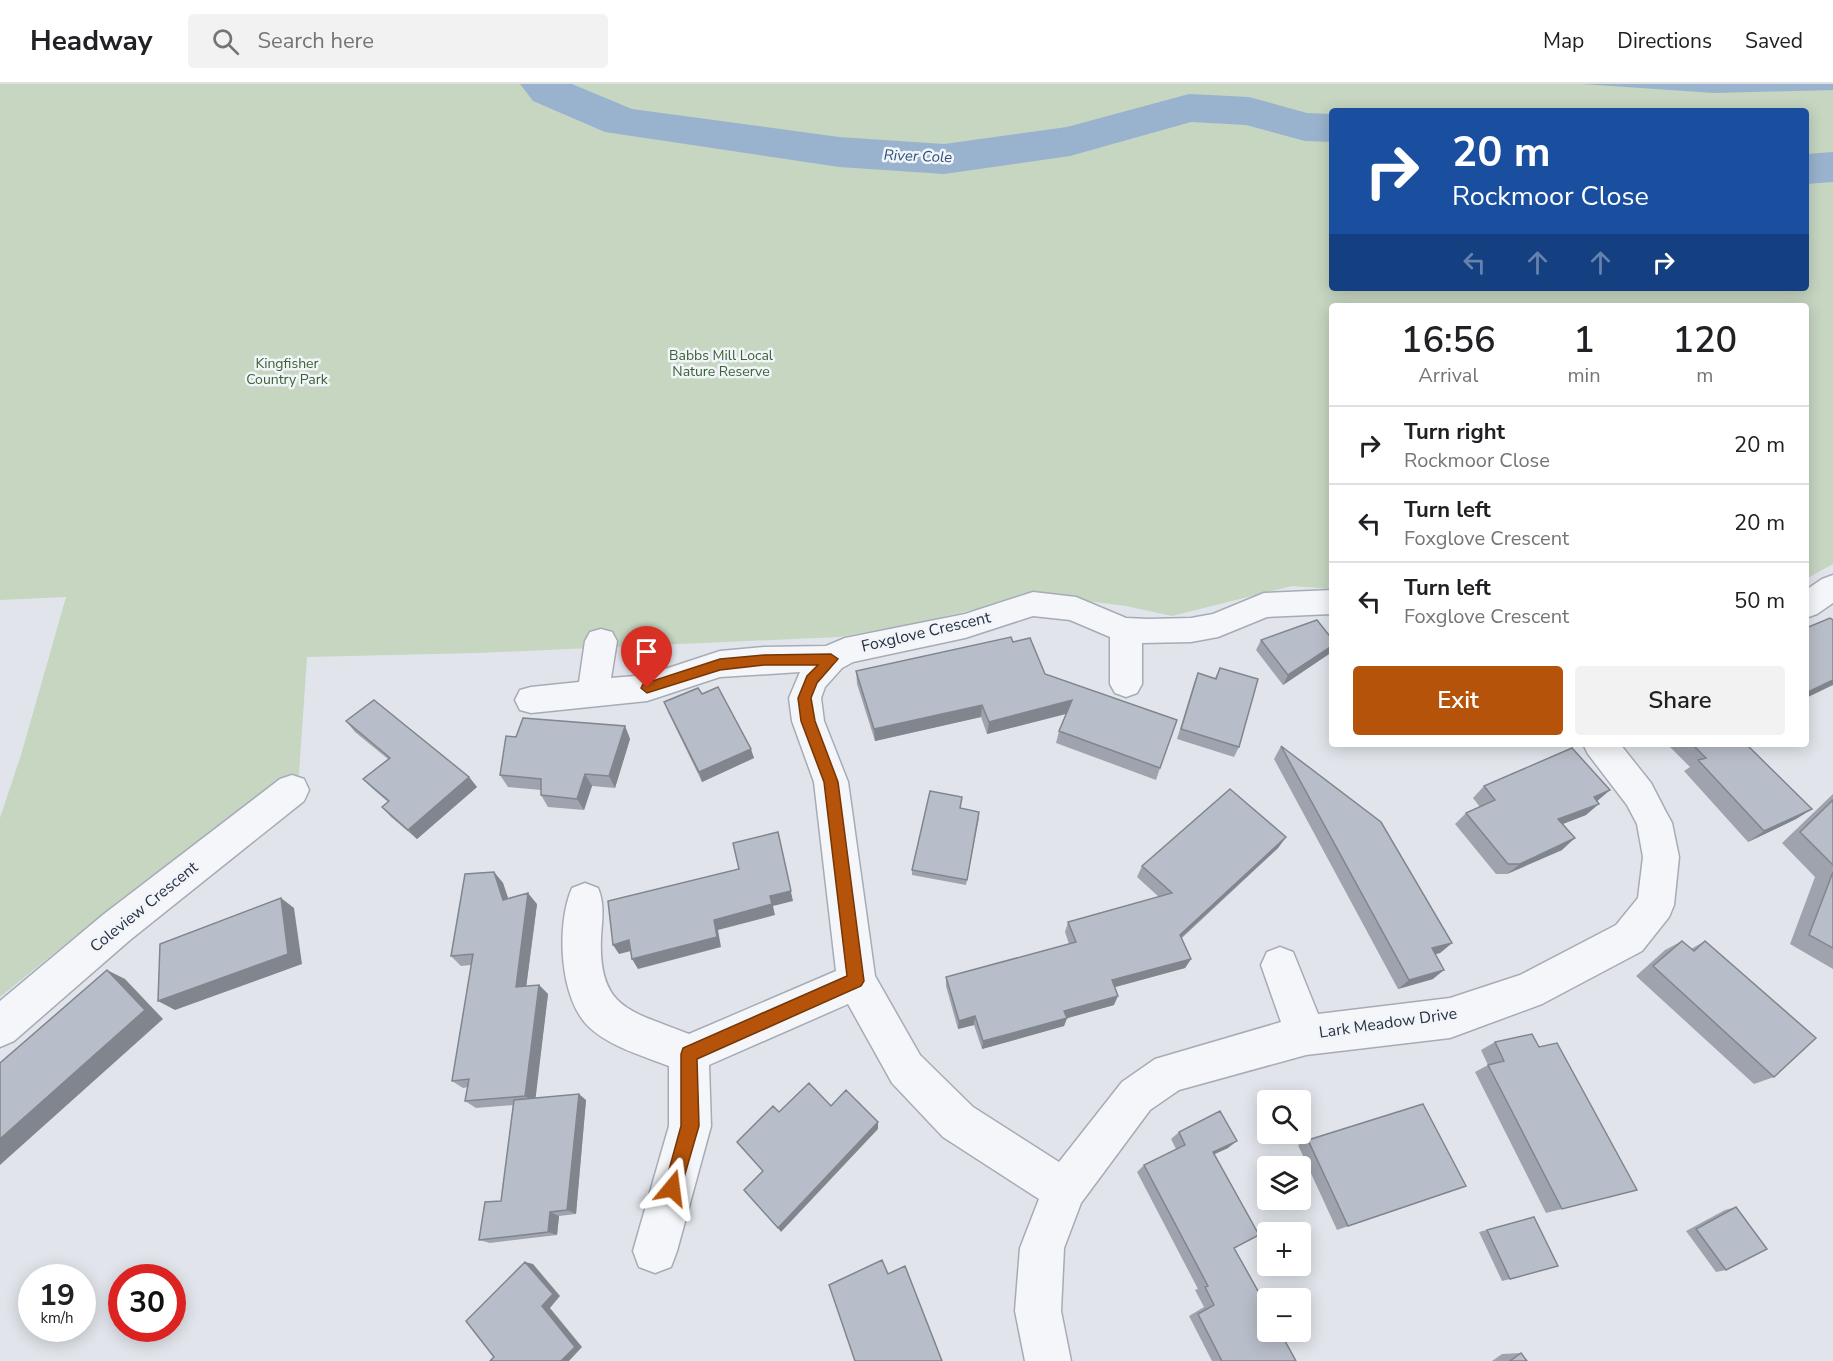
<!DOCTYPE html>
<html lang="en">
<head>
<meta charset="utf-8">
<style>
	body { margin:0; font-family:"Nunito Sans",sans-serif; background:#f2f2f2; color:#202124; height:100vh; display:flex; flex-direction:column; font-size:22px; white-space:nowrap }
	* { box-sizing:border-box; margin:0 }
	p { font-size:20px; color:#757577 }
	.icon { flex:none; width:33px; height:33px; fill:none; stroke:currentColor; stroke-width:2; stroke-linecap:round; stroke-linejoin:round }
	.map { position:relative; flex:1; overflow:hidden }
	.drawer { position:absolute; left:1329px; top:219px; width:480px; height:444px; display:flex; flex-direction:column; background:#fff; border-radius:6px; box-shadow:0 3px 15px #0003 }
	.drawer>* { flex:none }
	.guide { position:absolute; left:1329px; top:24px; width:480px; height:183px; border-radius:6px; box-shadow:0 3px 15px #0003; background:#1a4fa0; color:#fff; overflow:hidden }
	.buttons { position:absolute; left:1257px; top:1006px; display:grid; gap:12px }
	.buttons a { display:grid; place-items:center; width:54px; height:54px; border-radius:6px; background:#fff; box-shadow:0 3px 15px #0003; font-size:30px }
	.speed { position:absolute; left:18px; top:1180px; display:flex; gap:12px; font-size:30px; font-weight:700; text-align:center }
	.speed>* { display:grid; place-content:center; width:78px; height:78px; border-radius:50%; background:#fff; box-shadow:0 3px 15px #0003; line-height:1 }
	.speed small { font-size:15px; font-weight:400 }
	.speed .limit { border:9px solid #d22; background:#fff; color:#111 }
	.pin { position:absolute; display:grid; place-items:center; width:51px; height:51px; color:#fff; margin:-62px -26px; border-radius:50% 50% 50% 0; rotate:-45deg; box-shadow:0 0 6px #0007 }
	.pin .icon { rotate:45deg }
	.me { position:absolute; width:66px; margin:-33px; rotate:16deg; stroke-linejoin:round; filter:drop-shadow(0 0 4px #0008) }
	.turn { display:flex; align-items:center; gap:21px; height:126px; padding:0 24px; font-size:27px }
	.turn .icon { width:78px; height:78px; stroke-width:2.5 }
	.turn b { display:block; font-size:42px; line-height:51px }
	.lanes { display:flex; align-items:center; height:57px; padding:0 24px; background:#0003; justify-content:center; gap:30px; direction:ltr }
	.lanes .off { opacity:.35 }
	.eta { display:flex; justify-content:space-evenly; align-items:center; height:102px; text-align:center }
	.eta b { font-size:36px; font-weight:600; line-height:42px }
	.cta { display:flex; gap:12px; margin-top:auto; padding:12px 24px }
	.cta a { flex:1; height:69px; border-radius:6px; background:#b45309; color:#fff; font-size:24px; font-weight:600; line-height:69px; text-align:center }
	.cta a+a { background:#f2f2f2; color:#202124 }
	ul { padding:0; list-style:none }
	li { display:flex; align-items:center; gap:18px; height:78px; padding:0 24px; border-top:2px solid #e0e0e0 }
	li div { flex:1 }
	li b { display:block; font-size:22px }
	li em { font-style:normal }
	header { display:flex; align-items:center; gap:36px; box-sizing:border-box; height:84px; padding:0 30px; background:#fff; border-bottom:2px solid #e0e0e0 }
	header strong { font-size:28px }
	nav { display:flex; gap:33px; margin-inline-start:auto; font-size:21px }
	.search { width:420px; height:54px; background:#f2f2f2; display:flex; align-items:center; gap:15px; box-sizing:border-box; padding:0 21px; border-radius:6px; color:#757577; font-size:22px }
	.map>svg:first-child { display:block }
	.green { fill:#c6d6c1; fill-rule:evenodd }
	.water { fill:#99b3ce }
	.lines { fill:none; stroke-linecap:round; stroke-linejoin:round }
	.river { fill:#99b3ce; fill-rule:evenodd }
	.minor-casing { stroke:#a6acb6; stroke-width:3 }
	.minor { fill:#f4f6f9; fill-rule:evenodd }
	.wall { fill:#9ea3ad }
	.shaded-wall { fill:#81858d }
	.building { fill:#b8bec9; stroke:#81858d; stroke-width:1.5 }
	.route { fill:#b45309; stroke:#753606; stroke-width:1.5 }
	.labels { text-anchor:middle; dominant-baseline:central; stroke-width:5; stroke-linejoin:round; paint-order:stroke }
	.far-park-label { font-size:14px; fill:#3c6134; stroke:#f1f4f8 }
	.far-water-label { font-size:15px; font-style:italic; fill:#2e517c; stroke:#f1f4f8 }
	.street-label { font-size:16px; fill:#283244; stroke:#f1f4f8 }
</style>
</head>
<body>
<header>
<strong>Headway</strong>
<div class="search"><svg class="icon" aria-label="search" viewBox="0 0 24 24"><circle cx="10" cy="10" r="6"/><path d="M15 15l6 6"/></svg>Search here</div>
<nav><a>Map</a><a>Directions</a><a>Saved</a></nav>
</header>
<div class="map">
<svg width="1833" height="1277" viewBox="0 0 1833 1277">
	<rect width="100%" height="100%" fill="#e1e5eb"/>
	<path class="green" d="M0,0H1833V480L1806,495V222H1332V505L1292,502L1172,532L1126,522L1038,511L912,540L839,553L478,569L307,573L298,705L274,702L121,815L0,913V734L21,671L66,513L0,516ZM1332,27H1806V204H1332Z"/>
	<path class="water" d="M1582,0H1833V6L1714,9Z"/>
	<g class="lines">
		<path class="river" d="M520,0H572L632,25L839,53L944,60L1067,43L1189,10L1249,13L1307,29L1332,30V58L1305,57L1246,41L1191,38L1070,72L944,90L839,83L605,48L533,17Z
			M1833,68V98L1806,100V70Z"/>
		<g class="minor-casing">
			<path id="minor" d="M1833,491V519L1817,530L1806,534V506L1822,495Z
				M1332,506V530L1267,533L1218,553L1191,558L1142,559V600L1137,609L1126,613L1115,609L1110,600V553L1070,536L1033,532L965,554L853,578L842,584L825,603L821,614L824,637L848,698L875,892L920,971L973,1023L1059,1078L1122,998L1155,975L1281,938L1261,881L1267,868L1280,863L1293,868L1318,930L1450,914L1520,891L1616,841L1638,814L1643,773L1637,740L1627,721L1588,670L1583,660H1620L1651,699L1666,728L1672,739L1679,773L1674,821L1669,833L1642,867L1542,920L1450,954L1306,971L1179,1006L1150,1026L1081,1119L1064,1164L1061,1227L1071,1277H1025L1015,1227L1020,1164L1039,1115L943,1053L892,999L848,920L709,981L711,1042L677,1167L671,1183L655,1189L639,1183L633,1167L669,1042V982C643,972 611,963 590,944C559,916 556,840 572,804L585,799L598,804C605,820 602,836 601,854C598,926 632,927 689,950L836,887L814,698L792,637L789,614L800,588L720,593L647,617L531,629L520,626L515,616L520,606L531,603L579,598L585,557L590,548L601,545L612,548L617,557L611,594L647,591L720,567L764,563L826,562L845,554L965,530L1033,508L1076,513L1126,534L1148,535L1191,534L1213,530L1264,509Z
				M292,691L304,695L309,706L304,717L130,856L14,957L0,963V917L104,830L280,695Z"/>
		</g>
		<use href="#minor" class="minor"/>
	</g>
	<path class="wall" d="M1261,556L1329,570L1283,601L1256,566Z
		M1013,558L1045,590L1160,684L1156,696L1056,659L1059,647L1067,629L987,650L981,633L875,657L857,600L856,587Z
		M1220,584L1239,663L1234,673L1177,655L1194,599L1198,589L1215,594Z
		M702,610L754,674L702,698L668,628L664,618Z
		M346,637L469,693L477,703L417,755L391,733L382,723L388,718L373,705L363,695L388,675L355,648Z
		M625,642L630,655L615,704L592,702L584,726L548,723L541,711V706L508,703L500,691L516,653Z
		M1667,660H1746L1812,725L1796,735L1748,758L1684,687L1690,683Z
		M1281,662L1452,859L1440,869L1436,870L1433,895L1398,905L1274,675Z
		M1484,702L1610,706L1597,717L1586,731L1562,740V766L1507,790H1496L1455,740L1466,729L1480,723L1473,714Z
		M1833,710V885L1790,860L1815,793L1782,759Z
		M961,719L960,724L979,734L966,801L912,791V786Z
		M1286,753L1278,764L1182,854L1191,875L1185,884L1115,903L1114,921L1067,934L1064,942L982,965L974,941L958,945L946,902V893L1069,860L1065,848L1068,838L1159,813L1137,793L1142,782Z
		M494,788L503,799L508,814L537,820L526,903L539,901L548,910L535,1014L586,1016L576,1130L559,1132L557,1151L490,1159L479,1156L501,1117L513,1021L476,1024L465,1017L468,1003L463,1004L452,997L471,881L461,882L451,872Z
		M1682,857L1691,865L1705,857L1774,993L1754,1000L1636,892L1665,866Z
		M1495,958L1539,963L1637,1106L1546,1129L1475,988L1488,981L1481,966Z
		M1179,1048L1228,1064L1214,1070L1234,1164L1296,1277H1212L1189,1232L1204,1223L1195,1206L1198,1205L1137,1088L1144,1081L1176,1065L1171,1055Z
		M1308,1056L1466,1102L1337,1146L1298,1061Z
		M1736,1123L1726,1186L1716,1188L1686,1147L1725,1126Z
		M1534,1133L1510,1195L1502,1197L1479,1148Z
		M1521,1269L1527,1277H1492L1502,1270Z"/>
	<path class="shaded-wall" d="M1332,562V565L1329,570L1283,601L1288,591Z
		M1833,596V601L1806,614V609Z
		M1072,616L1070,629L987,650L989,638Z
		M982,621L981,633L875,657L874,645Z
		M625,642L630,655L615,704L609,692Z
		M751,665L754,674L702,698L699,688Z
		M585,690L592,702L584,726L577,715Z
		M469,693L477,703L417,755L408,746Z
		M1610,706L1596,718L1594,713Z
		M1599,720L1586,731L1545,747L1558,735Z
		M1812,725L1796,735L1748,758L1764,747Z
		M1286,753L1278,764L1174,860L1180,851Z
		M1575,754L1562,766L1507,790L1520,780Z
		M780,759L793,817L773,822L775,831L718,846L721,863L638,885L632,875L714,836Z
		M494,788L503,799L512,826L503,816Z
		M528,809L537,820L525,912L516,903Z
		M281,814L294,824L302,880L175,926L158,917Z
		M629,856L635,866L619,870L613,861Z
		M1452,859L1440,869L1421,874L1432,864Z
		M1191,875L1185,884L1108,905L1112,896Z
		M107,886L125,895L163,935L0,1081V1055Z
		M1444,886L1433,895L1398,905L1409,896Z
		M539,901L548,910L535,1019L525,1012Z
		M1118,912L1114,921L1061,936L1064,927Z
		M975,932L974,941L958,945L959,937Z
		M1067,934L1064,942L982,965L983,957Z
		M579,1010L586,1016L576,1130L567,1126Z
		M878,1038V1045L781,1148L778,1144Z
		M1237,1057L1228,1064L1204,1075L1213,1068Z
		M550,1128L559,1132L557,1151L548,1148Z
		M525,1178L533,1180L560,1212L550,1224L582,1263L569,1277H561L542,1222Z"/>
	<path class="building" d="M1830,534L1833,536V596L1806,609V544Z
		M1317,536L1332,555V562L1288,591L1261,556Z
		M1011,553L1013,558L1030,554L1045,590L1177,636L1160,684L1059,647L1072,616L989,638L982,621L874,645L856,587Z
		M1220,584L1258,595L1239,663L1181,645L1198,589L1216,595Z
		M718,603L751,665L699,688L664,618L698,604L702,610Z
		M374,616L469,693L408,746L382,723L389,717L363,695L390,674L346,637Z
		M523,634L625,642L609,692L585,690L577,715L541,711V695L500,691L506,652L516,653Z
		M1692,660H1746L1812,725L1764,747L1698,676L1706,674Z
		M1281,662L1381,738L1452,859L1432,864L1444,886L1409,896Z
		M1572,664L1610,706L1594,713L1599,720L1558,735L1575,754L1520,780H1508L1466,729L1495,716L1484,702Z
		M1230,705L1286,753L1180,851L1191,875L1112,896L1118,912L1064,927L1067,934L983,957L975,932L959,937L946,893L1076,858L1068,838L1172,809L1142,782Z
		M930,707L962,713L960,724L979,728L967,796L912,786Z
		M1833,716V781L1800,748Z
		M778,748L791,807L770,812L772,820L714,836L717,853L632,875L629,856L613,861L608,817L739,785L733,759Z
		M494,788L503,816L528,809L516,903L539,901L525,1012L465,1017L469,995L452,997L473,870L451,872L465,790Z
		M1833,788V864L1809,851Z
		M281,814L288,870L158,917L160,860Z
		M1682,857L1694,867L1705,857L1816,954L1774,993L1653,882Z
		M107,886L145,926L0,1055V979Z
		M1532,950L1539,963L1557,959L1637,1106L1562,1125L1488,981L1504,977L1495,958Z
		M809,999L831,1022L846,1006L878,1038L778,1144L744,1106L763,1087L737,1058L773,1022L779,1028Z
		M579,1010L567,1126L550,1128L548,1148L479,1156L485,1118L501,1117L514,1016Z
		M1423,1020L1466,1102L1348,1142L1308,1056Z
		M1220,1027L1237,1057L1213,1068L1259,1151L1234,1164L1268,1225V1248H1280L1296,1277H1222L1198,1230L1214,1221L1205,1203L1208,1202L1144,1081L1185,1061L1179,1048Z
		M1736,1123L1767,1165L1726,1186L1696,1145Z
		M1534,1133L1558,1182L1510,1195L1487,1146Z
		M882,1176L888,1190L905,1182L942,1277H855L829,1201Z
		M525,1178L553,1210L542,1222L575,1263L561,1277H490L494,1273L466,1237Z
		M1521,1269L1527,1277H1510Z"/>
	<path class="route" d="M831,570L838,575L817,599L811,614L815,637L838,698L864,897L861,902L697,975L699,1042L681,1104L679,1111L672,1113L666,1111L664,1104L681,1042V970L683,964L847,892L824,698L801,637L798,614L807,592L818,581H764L720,586L647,609L641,604L643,600L720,575L764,571Z"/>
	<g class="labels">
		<g class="far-park-label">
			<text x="721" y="271">Babbs Mill Local<tspan x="721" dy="16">Nature Reserve</tspan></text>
			<text x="287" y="279">Kingfisher<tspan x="287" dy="16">Country Park</tspan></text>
		</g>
		<g class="far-water-label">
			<text transform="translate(918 72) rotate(2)">River Cole</text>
		</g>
		<g class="street-label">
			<text transform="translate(926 548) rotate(-13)">Foxglove Crescent</text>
			<text transform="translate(144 823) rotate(-39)">Coleview Crescent</text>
			<text transform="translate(1388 939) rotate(-8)">Lark Meadow Drive</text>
		</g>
	</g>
</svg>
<div class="buttons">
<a><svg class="icon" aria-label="search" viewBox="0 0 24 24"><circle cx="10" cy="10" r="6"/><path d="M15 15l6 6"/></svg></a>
<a><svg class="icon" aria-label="layers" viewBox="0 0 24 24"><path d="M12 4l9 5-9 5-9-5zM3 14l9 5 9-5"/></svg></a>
<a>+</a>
<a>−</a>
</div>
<div class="speed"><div>19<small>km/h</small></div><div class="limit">30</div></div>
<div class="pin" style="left:647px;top:604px;background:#d93025"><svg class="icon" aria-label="arrive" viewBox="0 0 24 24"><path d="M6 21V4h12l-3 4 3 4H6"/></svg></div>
<svg class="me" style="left:672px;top:1104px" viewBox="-20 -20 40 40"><path d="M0-17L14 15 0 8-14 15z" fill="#b45309" stroke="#fff" stroke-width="4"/></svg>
<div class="guide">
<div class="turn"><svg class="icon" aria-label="right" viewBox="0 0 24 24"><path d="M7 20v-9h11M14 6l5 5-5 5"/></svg><div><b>20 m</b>Rockmoor Close</div></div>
<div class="lanes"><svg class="icon off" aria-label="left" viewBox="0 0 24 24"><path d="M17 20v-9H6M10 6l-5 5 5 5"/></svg><svg class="icon off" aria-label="ahead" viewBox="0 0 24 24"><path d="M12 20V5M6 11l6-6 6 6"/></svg><svg class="icon off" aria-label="ahead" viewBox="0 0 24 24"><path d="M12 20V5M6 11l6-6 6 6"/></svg><svg class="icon" aria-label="right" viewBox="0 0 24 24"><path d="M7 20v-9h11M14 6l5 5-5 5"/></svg></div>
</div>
<section class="drawer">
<div class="eta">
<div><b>16:56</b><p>Arrival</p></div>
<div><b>1</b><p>min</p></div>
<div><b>120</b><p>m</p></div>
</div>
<ul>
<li><svg class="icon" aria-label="right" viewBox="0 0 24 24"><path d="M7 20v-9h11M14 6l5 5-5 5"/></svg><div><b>Turn right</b><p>Rockmoor Close</p></div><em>20 m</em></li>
<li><svg class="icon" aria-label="left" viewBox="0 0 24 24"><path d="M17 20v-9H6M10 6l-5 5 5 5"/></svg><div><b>Turn left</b><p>Foxglove Crescent</p></div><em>20 m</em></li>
<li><svg class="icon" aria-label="left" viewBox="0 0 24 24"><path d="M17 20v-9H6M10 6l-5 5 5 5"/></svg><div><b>Turn left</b><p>Foxglove Crescent</p></div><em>50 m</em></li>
</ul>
<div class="cta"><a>Exit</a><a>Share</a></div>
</section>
</div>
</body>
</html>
